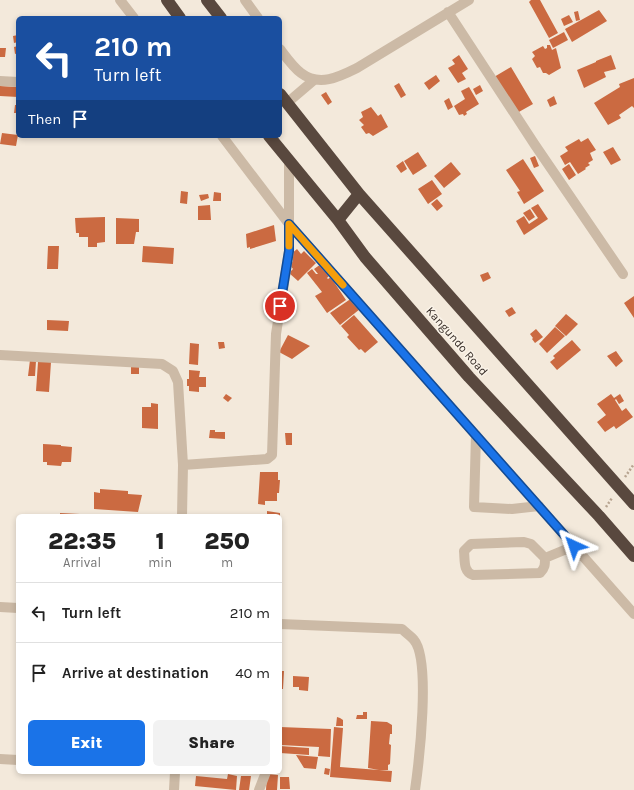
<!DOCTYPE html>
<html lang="en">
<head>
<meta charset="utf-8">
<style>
	body { margin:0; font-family:Karla,sans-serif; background:#f2f2f2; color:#222; height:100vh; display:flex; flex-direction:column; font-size:15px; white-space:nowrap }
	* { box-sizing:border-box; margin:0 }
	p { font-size:13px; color:#767676 }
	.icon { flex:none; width:22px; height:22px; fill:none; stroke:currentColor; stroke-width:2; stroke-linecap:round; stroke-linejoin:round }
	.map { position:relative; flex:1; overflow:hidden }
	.side { position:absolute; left:16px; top:514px; width:266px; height:260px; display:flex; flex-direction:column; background:#fff; border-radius:6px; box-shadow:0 2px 6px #0003 }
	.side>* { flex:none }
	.hud { position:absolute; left:16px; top:16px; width:266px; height:122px; border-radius:6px; box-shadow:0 2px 6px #0003; background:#1a4fa0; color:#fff; overflow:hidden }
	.pin { position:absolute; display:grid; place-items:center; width:34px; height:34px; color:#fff; margin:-17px; border:2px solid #fff; border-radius:50%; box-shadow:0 1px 4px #0007 }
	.me { position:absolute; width:44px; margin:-22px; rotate:318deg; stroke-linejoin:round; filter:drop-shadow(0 0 3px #0008) }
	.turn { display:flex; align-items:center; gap:14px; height:84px; padding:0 12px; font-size:18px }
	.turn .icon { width:52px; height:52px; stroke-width:2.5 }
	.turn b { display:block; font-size:28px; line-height:34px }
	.then { display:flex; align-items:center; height:38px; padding:0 12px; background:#0003; gap:8px; font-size:15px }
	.eta { display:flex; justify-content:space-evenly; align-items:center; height:68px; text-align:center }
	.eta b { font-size:24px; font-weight:800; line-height:28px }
	.primary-button { display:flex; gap:8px; margin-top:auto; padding:8px 12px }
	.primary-button a { flex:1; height:46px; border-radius:6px; background:#1a73e8; color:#fff; font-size:16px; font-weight:800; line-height:46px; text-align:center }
	.primary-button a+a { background:#f2f2f2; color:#222 }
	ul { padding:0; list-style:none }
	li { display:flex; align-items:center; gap:12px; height:60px; padding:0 12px; border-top:1px solid #e0e0e0 }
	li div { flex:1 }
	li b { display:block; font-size:15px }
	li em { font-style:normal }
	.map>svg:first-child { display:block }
	.building { fill:#cb6a41 }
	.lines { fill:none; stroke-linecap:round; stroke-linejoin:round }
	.path { stroke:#b7a490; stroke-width:2.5; stroke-dasharray:2 2; stroke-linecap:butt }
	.minor { stroke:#ccbaa6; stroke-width:10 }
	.highway { stroke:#59483e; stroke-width:12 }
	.route-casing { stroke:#114b97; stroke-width:10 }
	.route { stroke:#1a73e8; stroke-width:7 }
	.slow { stroke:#f59e0b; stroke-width:7 }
	.labels { text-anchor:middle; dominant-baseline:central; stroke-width:3; stroke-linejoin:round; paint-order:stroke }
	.street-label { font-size:12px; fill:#372d27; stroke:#faf3e8 }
</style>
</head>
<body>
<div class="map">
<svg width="634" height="790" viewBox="0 0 634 790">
	<rect width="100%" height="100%" fill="#f3e9db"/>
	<path class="building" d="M531,0H540L558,33L549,38L529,2Z
		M599,10L607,21L572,42L565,29Z
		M578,11L580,20L576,21L574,12Z
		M569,15L573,22L564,26L561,19Z
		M564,32L568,40L553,48L549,40Z
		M18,35V42L14,43L13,36Z
		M547,45H550L552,50L556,48L561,68L549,75L546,73H543L540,67L537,68L532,59L535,56L532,52L543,46L545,49L547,48Z
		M18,46V53L15,54L14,47Z
		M0,48H6L5,57H0Z
		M459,55L468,69L462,73L466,79L458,83L448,68L455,64L452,60Z
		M611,55L616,69L604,72L606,77L584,88L577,70L596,62V61Z
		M511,67L533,104L517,113L494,77Z
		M436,75L440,81L429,90L424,83Z
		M634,78V108L632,106L619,115L621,118L608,125L594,103L620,87L619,84Z
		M399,83L406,95L401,98L394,86Z
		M480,85L483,91L476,95L473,89Z
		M0,86L18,87V97L0,96Z
		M469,87L479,104L466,112L467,114L464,116L463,114L459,115L454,106L465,99L461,91Z
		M326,92L332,102L328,105L321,95Z
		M554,96L557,104L550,107L547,100Z
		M449,98L453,107L448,110L444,101Z
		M15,105H18V113H14Z
		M371,107L378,116L381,114L388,127L373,136L369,133L366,134L361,127L364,125L359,120L363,117L361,112Z
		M2,133L18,135L16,146L0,144Z
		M588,138L596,150L590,153L593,160L588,163L590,165L585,168L586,169L578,174L570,162L565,165L560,156L568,151L565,147L579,139L581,142Z
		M613,147L621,160L611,165L603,152Z
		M418,152L427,166L413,175L404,161Z
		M535,156L539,166L534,168L530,158Z
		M523,159L544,191L524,204L517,192L520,191L506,170Z
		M403,161L407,169L401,173L396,166Z
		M451,162L461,174L444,188L434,176Z
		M569,164L576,175L569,180L562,169Z
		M432,180L442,194L428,204L418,189Z
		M181,191L188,192L187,204L180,203Z
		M214,192L221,193V201H213Z
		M208,194L209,198L201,201L199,195Z
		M437,199L443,206L437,211L431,204Z
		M538,204L548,219L524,235L516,221L524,216L529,224L538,218L531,208Z
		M210,205L211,220H198V206Z
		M530,209L535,217L529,221L523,213Z
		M105,217V242L97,243V247H88V237H79V233H76L75,218Z
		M116,218L139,219V232H136L134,244H116Z
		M274,225L276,241L250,249V247L247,248L246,234Z
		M48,246H59L58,269H47Z
		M143,246L174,248L173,264L142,262Z
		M297,249L301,254L304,251L316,263L298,281L289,273L293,269L289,264L293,261L289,256Z
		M321,264L329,276L327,278L328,279L331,277L335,282H334L346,300L327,313L315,296L322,292L307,273L312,269L316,274H318L314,269Z
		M488,272L491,278L483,282L480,275Z
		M634,296V318L624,303Z
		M352,298L360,309L340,325L330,313Z
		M512,307L516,313L509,317L505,311Z
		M566,314L578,324L566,336L555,326Z
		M354,315L378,342L365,353L361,349L359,350L347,337L349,335L341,326Z
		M47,320L69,321L68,331L47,330Z
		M555,327L565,336L547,353L539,344Z
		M536,329L543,337L535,343L532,339L533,338L530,334Z
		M288,335L310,346L292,359L279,352Z
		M572,340L581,350L557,370L550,362L555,358L553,356Z
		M218,342H224L225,348L219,349Z
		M190,343L199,344L198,365L189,364Z
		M616,351L623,361L616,367L607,356Z
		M30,360L36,361L35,376H28Z
		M38,362H51L49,392L36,391Z
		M131,367H139V374H131Z
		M189,370L200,371L199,377H206V387H199V392L189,391V386H187V379H189Z
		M226,394L232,398L228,402L223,398Z
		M611,394L614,398L620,394L624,401L619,404L616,399L615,400L622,411L626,408L633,417L616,429L614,426L605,432L597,422L606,415L597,404Z
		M151,403L158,404V429L142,428V407H151Z
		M210,430H215V432H225V439L209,438Z
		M285,433H292V445H286Z
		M43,444L61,445V446L72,447L71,462H62L61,466L47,465V462H43Z
		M260,472H278V480H280L279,493H277V501H265V505L258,504Z
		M100,489L128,491V494L142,495L138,512L94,509V492L100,493Z
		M267,511L280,513V516H267Z
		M60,513L80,514V516H60Z
		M280,671H284L283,689H280Z
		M293,676L309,677L308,691L299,690V687H293Z
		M363,712H367V719H356L357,715H363Z
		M337,717L340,718L343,720V726H336Z
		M371,721L387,722L392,725V734H390L389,744L391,745L390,764L388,765V770H379L392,771L391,782L330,777L334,727L343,728L340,767L379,770L368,768Z
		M280,727L331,729L330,757L318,756L319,747L280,745Z
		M280,746L309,748V755L280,753Z
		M296,755L318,757L316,769L304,768Z
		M325,768L330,769L329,775L324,774Z
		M228,774L237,776L236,790L195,786L196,776L227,779Z
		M267,774L278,775L277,790H266Z
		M241,776H251L249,790H239Z
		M280,777H289L290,789H280Z"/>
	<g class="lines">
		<path class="path" d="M625,477L634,464
			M606,507L612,498"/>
		<path class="minor" d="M120,0L134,18
			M245,0L258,18
			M448,12L535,145L623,274
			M280,49C286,57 293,67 301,73C319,87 339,77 357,68L469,0
			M0,81L18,82
			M287,103L314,80
			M222,136L289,224L634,614
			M0,355L162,364L173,371L178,382L183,465L182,516
			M476,435L474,507L512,509L539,506
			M183,465L267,459L272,455L276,334L289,251V162
			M545,558C545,565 545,568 540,573L473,575C463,572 465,560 464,551L471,544L524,542L531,544L545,558L574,546
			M0,607L18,608
			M280,624L402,629C406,633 411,636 414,640C431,660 419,762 415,790
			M0,759L18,760
			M174,790L175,772
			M259,790L266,772"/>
		<path class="highway" d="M167,0L180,18
			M207,0L221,18
			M280,94L359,194L634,504
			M269,136L338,220L365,257L469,377L599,516L634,556
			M338,220L359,194"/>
	</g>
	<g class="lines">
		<g class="route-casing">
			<path id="route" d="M280,306L289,251V224L574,546"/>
		</g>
		<use href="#route" class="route"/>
		<path class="slow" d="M289,246V224L343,285"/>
	</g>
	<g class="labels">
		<g class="street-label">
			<text transform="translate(457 341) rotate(49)">Kangundo Road</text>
		</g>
	</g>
</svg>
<div class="pin" style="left:280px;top:306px;background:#d93025"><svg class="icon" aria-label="arrive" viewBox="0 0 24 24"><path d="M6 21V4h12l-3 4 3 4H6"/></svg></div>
<svg class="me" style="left:574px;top:546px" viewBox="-20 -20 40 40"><path d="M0-17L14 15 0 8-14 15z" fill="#1a73e8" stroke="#fff" stroke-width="4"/></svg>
<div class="hud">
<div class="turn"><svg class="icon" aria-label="left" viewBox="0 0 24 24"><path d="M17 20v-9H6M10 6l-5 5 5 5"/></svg><div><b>210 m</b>Turn left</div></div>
<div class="then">Then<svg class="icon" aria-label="arrive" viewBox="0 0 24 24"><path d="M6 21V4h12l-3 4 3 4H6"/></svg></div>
</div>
<section class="side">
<div class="eta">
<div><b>22:35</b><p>Arrival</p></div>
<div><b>1</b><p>min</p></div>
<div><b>250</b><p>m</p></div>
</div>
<ul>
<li><svg class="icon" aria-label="left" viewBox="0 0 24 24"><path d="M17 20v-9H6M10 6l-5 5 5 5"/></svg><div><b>Turn left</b></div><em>210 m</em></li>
<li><svg class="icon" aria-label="arrive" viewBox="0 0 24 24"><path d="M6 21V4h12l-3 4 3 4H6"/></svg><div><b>Arrive at destination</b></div><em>40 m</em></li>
</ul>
<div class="primary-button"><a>Exit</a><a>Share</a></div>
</section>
</div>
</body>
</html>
